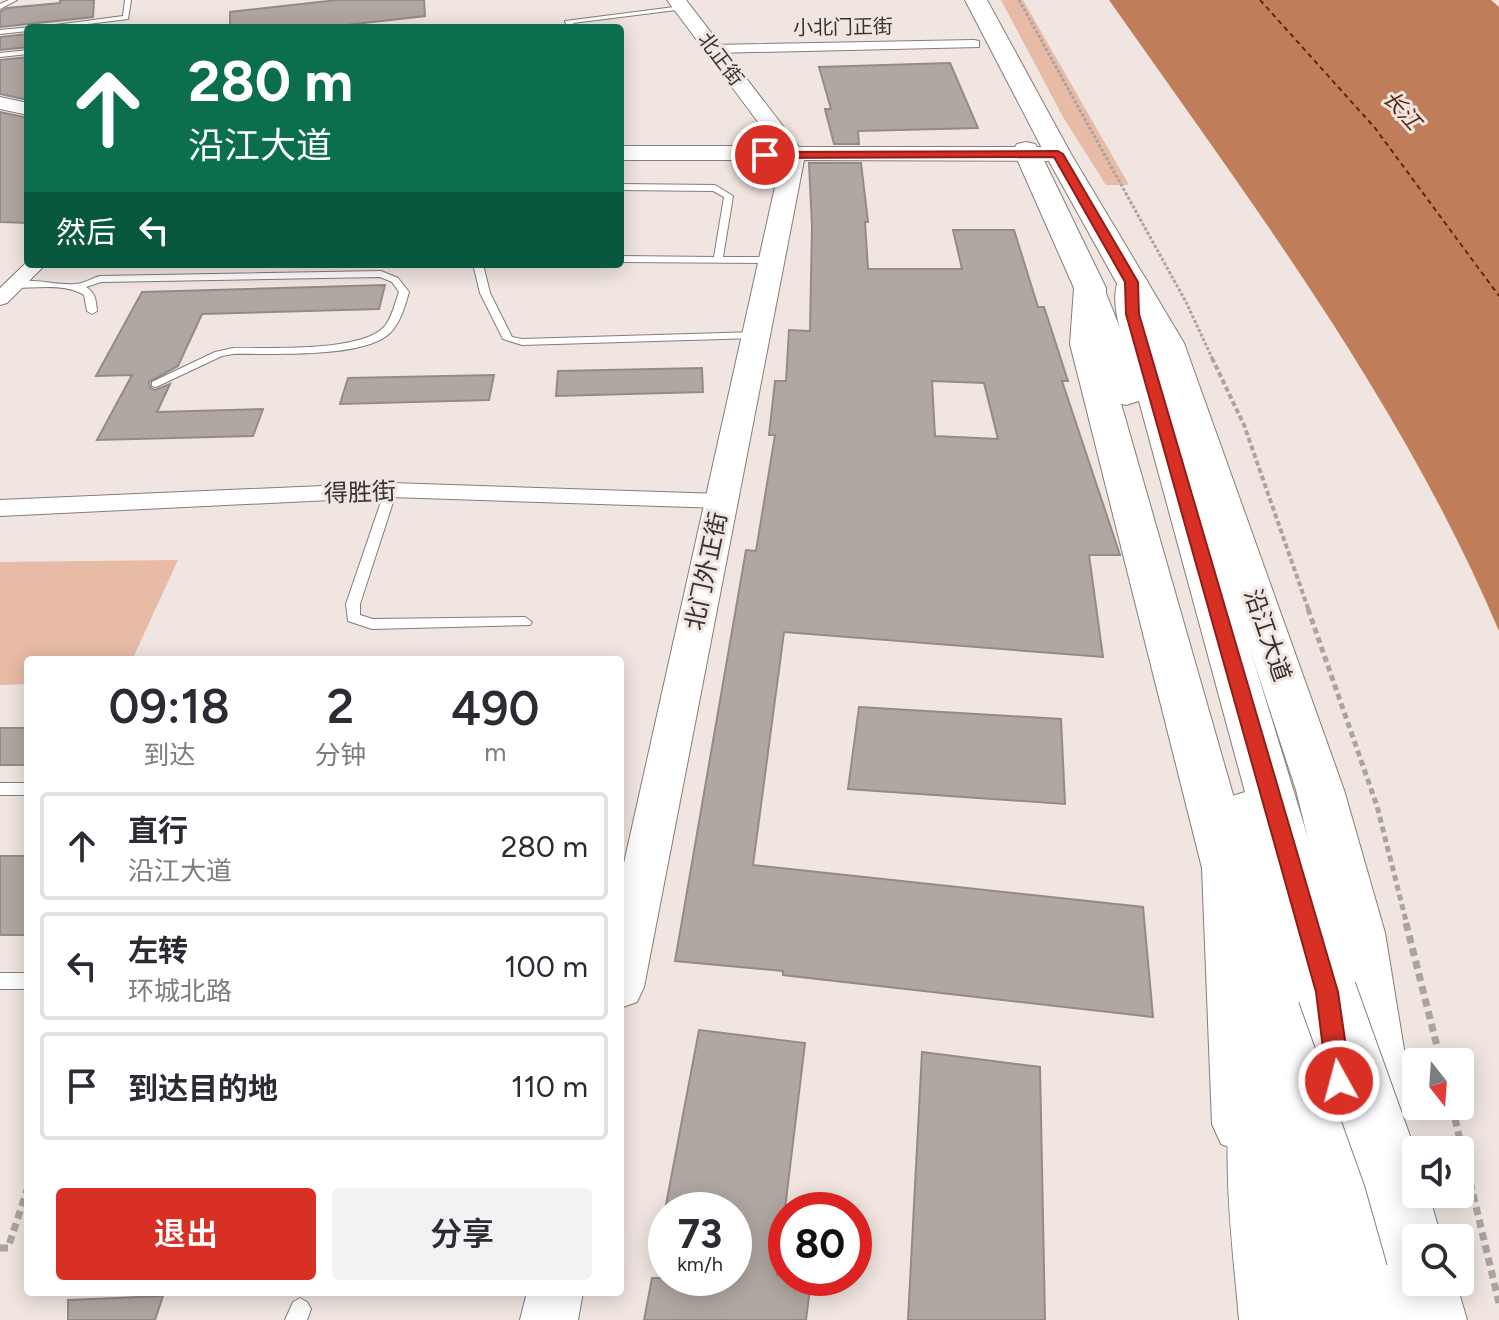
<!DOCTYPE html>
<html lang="zh">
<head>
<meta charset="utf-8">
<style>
	body { margin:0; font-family:Figtree,"Noto Sans SC",sans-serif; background:#f2f2f3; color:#2b2b33; height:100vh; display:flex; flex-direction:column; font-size:30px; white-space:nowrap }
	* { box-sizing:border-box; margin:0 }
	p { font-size:26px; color:#7c7c81 }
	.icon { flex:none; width:44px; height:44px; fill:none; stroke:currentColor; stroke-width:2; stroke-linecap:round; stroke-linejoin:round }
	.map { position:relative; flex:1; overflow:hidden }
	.drawer { position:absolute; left:24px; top:656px; width:600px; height:640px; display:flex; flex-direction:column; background:#fff; border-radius:8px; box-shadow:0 4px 20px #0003 }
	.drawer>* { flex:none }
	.top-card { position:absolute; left:24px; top:24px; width:600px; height:244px; border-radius:8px; box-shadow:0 4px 20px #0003; background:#0b6e4f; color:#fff; overflow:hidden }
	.needle { width:52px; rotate:163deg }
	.buttons { position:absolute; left:1402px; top:1048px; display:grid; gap:16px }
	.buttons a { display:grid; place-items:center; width:72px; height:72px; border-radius:8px; background:#fff; box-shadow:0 4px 20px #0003; font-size:40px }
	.speed { position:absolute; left:648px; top:1192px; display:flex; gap:16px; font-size:40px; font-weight:700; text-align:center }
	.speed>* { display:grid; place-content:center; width:104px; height:104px; border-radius:50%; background:#fff; box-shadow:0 4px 20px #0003; line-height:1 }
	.speed small { font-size:20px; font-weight:400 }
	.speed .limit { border:12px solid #d22; background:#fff; color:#111 }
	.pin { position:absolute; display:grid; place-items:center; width:68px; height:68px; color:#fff; margin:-34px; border:4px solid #fff; border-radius:50%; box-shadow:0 2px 8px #0007 }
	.me { position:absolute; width:88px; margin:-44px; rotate:353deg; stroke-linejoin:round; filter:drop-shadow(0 0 6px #0008) }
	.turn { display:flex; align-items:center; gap:28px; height:168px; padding:0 32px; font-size:36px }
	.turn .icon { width:104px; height:104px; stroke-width:2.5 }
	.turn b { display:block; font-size:56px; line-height:68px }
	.then { display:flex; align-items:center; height:76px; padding:0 32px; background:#0003; gap:16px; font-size:30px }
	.eta { display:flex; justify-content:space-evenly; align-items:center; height:136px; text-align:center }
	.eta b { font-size:48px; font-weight:600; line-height:56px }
	.cta { display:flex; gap:16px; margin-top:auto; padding:16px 32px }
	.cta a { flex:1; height:92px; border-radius:8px; background:#d93025; color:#fff; font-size:32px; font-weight:600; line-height:92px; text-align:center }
	.cta a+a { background:#f2f2f3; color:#2b2b33 }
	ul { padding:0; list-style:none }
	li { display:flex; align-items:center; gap:24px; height:108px; margin:0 16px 12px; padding:0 16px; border:4px solid #e1e1e2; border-radius:8px }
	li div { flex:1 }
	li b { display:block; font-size:30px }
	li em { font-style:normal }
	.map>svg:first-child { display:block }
	.green { fill:#e7bba6 }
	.water { fill:#bf7d5a }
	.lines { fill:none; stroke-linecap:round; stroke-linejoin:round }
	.ferry { stroke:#582b12; stroke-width:2; stroke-dasharray:5 4; stroke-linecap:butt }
	.building { fill:#b1a7a2; stroke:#948a86; stroke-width:2; fill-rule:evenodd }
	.lane-casing { stroke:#867d78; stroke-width:2 }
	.street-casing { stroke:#867d78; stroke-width:2 }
	.secondary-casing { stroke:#867d78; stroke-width:2 }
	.primary-casing { stroke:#867d78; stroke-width:2 }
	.highway-casing { stroke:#867d78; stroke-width:2 }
	.path-far3 { stroke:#aba39f; stroke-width:3; stroke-dasharray:3 2; stroke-linecap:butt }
	.path-far2 { stroke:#aba39f; stroke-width:4; stroke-dasharray:5 3; stroke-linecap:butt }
	.path-far1 { stroke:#aba39f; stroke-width:5; stroke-dasharray:6 4; stroke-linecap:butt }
	.path { stroke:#aba39f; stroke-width:7; stroke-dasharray:8 5; stroke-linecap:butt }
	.lane { fill:#fff; fill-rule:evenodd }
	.street { fill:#fff; fill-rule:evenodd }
	.secondary { fill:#fff; fill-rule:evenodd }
	.primary { fill:#fff; fill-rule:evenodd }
	.highway { fill:#fff; fill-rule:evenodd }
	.highway-bridge-casing { stroke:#867d78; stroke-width:61; stroke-linecap:butt }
	.highway-bridge { stroke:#fff; stroke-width:59 }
	.route { fill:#d93025; stroke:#8d1f18; stroke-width:2 }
	.labels { text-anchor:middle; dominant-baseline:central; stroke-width:6; stroke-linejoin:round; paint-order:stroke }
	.far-street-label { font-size:20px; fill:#363230; stroke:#f0e5e0 }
	.far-water-label { font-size:22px; font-style:italic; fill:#582b12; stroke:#f0e5e0 }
	.street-label { font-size:24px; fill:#363230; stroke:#f0e5e0 }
</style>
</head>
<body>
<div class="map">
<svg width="1499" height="1320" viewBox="0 0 1499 1320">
	<rect width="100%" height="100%" fill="#f0e5e0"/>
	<path class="green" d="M1001,0H1023L1129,185H1106L1063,117Z
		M178,560L132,660H28V684L0,685V562Z"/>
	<path class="water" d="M1109,0H1491L1499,7V631C1402,402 1251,202 1109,0Z"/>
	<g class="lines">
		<path class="ferry" d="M1260,0L1375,128L1499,296"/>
	</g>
	<path class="building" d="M60,0H94L93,17L0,27V12L7,8L60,3Z
		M337,0H424L425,16L320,28H230V12Z
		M28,34V47L0,50V37Z
		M28,57V100L0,94V60Z
		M950,63L978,128L858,131L859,144H834L825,109H831L819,67Z
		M0,112L28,118V223L0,222Z
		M809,163H861L868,222H865L868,269H962L953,230H1014L1038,307H1044L1068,381H1062L1120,555H1089L1103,657L784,632L753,865L1143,907L1153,1017L783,975V971L675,961L746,550L756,551L775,435H769L775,381H786L789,330L810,331L812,226ZM932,381L984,383L998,439L935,436Z
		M385,285L379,309L202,314L178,366L149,382L150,388L155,390L170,384L157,412L263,409L253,436L97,440L132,375L96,376L142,292Z
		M702,368L703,392L556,396L558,371Z
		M494,375L489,400L340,404L348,378Z
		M859,707L1061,719L1065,804L848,789Z
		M0,728H28V765H0Z
		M0,856H28V935H0Z
		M699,1030L805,1043L777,1275L811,1280L806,1320H644L652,1278H734V1210H665Z
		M922,1052L1040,1067L1045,1320H908Z
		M163,1296L155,1320H68V1300Z"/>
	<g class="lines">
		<g class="lane-casing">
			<path id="lane" d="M9,0H17L0,9V4Z
				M125,0H131L128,19L56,28H33L123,16Z
				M682,6L684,9L573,23L576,28H568L565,21Z
				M31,27L28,28V31L0,34V30Z
				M28,50V54L0,57V53Z
				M620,184L715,185L733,196L723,257H772L777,260L772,263L620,262V256L714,257L724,197L713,191L620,190Z
				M473,264H483L490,293L512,337L522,339L756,332L761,335L756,338L522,345L503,339L480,293Z
				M381,271L398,278L409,292C405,306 401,321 391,332C366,359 270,353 233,354L222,356L156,387L152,386V382L215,352L233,348C268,347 362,353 385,326C392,317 395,303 399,292L392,282L380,277L101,282L86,287C96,293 96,301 97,311L92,314L87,311L84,295C65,283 36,288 14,288L9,285C27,275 54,286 75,284C83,284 92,278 100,276Z
				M391,486L397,490L360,604V615L373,619L525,617L532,622L530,625L372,629L348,621L346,604L385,490Z
				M0,783H28V795H0Z
				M0,973H28V989H0Z
				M300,1298L307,1302L311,1309L307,1320H285L293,1302Z"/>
		</g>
		<g class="street-casing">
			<path id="street" d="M974,40L979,41V47L713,53L706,49L713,45Z
				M28,261V264H46L7,303L0,305V288Z
				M391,483L721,494L730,496L733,501L730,506L721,508L391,497L0,516V500Z"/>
		</g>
		<g class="secondary-casing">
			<path id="secondary" d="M667,0H686L799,147H1058L1066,149L1069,154L1066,159L1058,161L804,160L644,987L637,1002L620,1008V881L781,160H620V146H776Z
				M0,97L28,103V115L0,109Z
				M527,1292H583L578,1320H520Z"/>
		</g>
		<g class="primary-casing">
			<path id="primary" d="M965,0H987L1071,154L1184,343L1344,790L1385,933L1411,1092L1403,1111L1382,1119L1361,1111L1353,1092L1331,933L1296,790L1150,343L1045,154Z
				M1026,142L1035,144L1039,150L1106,288L1104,344L1254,868L1272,1124L1263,1144L1242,1152L1221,1144L1212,1124L1202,868L1070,344L1074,288L1013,150L1017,144Z"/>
		</g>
		<g class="highway-casing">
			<path id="highway" d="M1132,273L1143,275L1148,282V314L1355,992L1396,1269L1400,1259L1416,1252V1282H1456L1467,1320H1239C1233,1246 1214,1116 1244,1049L1255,1045L1229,838L1221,811L1229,797L1245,792L1139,401L1126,405L1114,402L1109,395L1074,288L1079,281L1090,279L1101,281L1120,328C1115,312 1112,289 1121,275Z"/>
		</g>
		<path class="path-far3" d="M1019,0L1186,302L1213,360"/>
		<path class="path-far2" d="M1212,358L1244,425L1309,611"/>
		<path class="path-far1" d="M1308,609L1377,806L1407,925"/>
		<path class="path" d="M1406,923L1441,1062
			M1452,1106L1499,1303
			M0,1248H8L28,1187"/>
		<use href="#lane" class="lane"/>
		<use href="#street" class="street"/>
		<use href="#secondary" class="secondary"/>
		<use href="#primary" class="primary"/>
		<use href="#highway" class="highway"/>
		<g class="highway-bridge-casing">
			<path id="highway-bridge" d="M1327,992L1393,1176L1416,1257"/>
		</g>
		<use href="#highway-bridge" class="highway-bridge"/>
	</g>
	<path class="route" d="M1058,151L1063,154L1138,282L1139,314L1338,992L1351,1081L1347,1089L1339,1092L1330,1089L1327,1081L1316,992L1126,314L1125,282L1054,157L765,158L759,155L765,152Z"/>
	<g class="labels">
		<g class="far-street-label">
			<text transform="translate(843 27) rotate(-1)">小北门正街</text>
			<text transform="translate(721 59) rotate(53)">北正街</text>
		</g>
		<g class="far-water-label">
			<text transform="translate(1402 110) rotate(48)">长江</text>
		</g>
		<g class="street-label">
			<text transform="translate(360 492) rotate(-2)">得胜街</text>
			<text transform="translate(706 571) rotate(-78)">北门外正街</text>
			<text transform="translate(1268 635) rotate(71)">沿江大道</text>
		</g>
	</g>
</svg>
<div class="buttons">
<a><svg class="needle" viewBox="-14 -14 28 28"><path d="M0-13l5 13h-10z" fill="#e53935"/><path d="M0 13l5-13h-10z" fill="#7c7c81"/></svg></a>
<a><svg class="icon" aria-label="sound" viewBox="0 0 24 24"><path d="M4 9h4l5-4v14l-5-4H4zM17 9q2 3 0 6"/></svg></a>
<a><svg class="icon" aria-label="search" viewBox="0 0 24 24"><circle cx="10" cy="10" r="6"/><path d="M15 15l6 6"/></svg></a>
</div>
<div class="speed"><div>73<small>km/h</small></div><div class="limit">80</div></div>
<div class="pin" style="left:765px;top:155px;background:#d93025"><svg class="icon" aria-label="arrive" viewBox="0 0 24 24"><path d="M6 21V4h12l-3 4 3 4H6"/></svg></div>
<svg class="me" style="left:1339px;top:1081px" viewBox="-20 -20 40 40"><circle r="17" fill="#d93025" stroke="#fff" stroke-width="3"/><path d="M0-11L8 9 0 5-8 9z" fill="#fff"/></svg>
<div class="top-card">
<div class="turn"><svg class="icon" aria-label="ahead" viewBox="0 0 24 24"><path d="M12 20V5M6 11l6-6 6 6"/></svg><div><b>280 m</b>沿江大道</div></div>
<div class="then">然后<svg class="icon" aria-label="left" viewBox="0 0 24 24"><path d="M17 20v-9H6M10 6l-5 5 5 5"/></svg></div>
</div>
<section class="drawer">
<div class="eta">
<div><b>09:18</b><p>到达</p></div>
<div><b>2</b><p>分钟</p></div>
<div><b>490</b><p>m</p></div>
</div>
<ul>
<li><svg class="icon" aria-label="ahead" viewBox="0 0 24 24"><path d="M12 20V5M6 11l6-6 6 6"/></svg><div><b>直行</b><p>沿江大道</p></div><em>280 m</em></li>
<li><svg class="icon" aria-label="left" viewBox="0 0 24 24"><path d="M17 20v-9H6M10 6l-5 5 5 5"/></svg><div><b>左转</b><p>环城北路</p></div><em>100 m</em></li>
<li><svg class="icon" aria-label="arrive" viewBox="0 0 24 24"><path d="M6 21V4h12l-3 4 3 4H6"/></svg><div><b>到达目的地</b></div><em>110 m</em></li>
</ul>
<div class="cta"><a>退出</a><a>分享</a></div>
</section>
</div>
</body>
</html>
